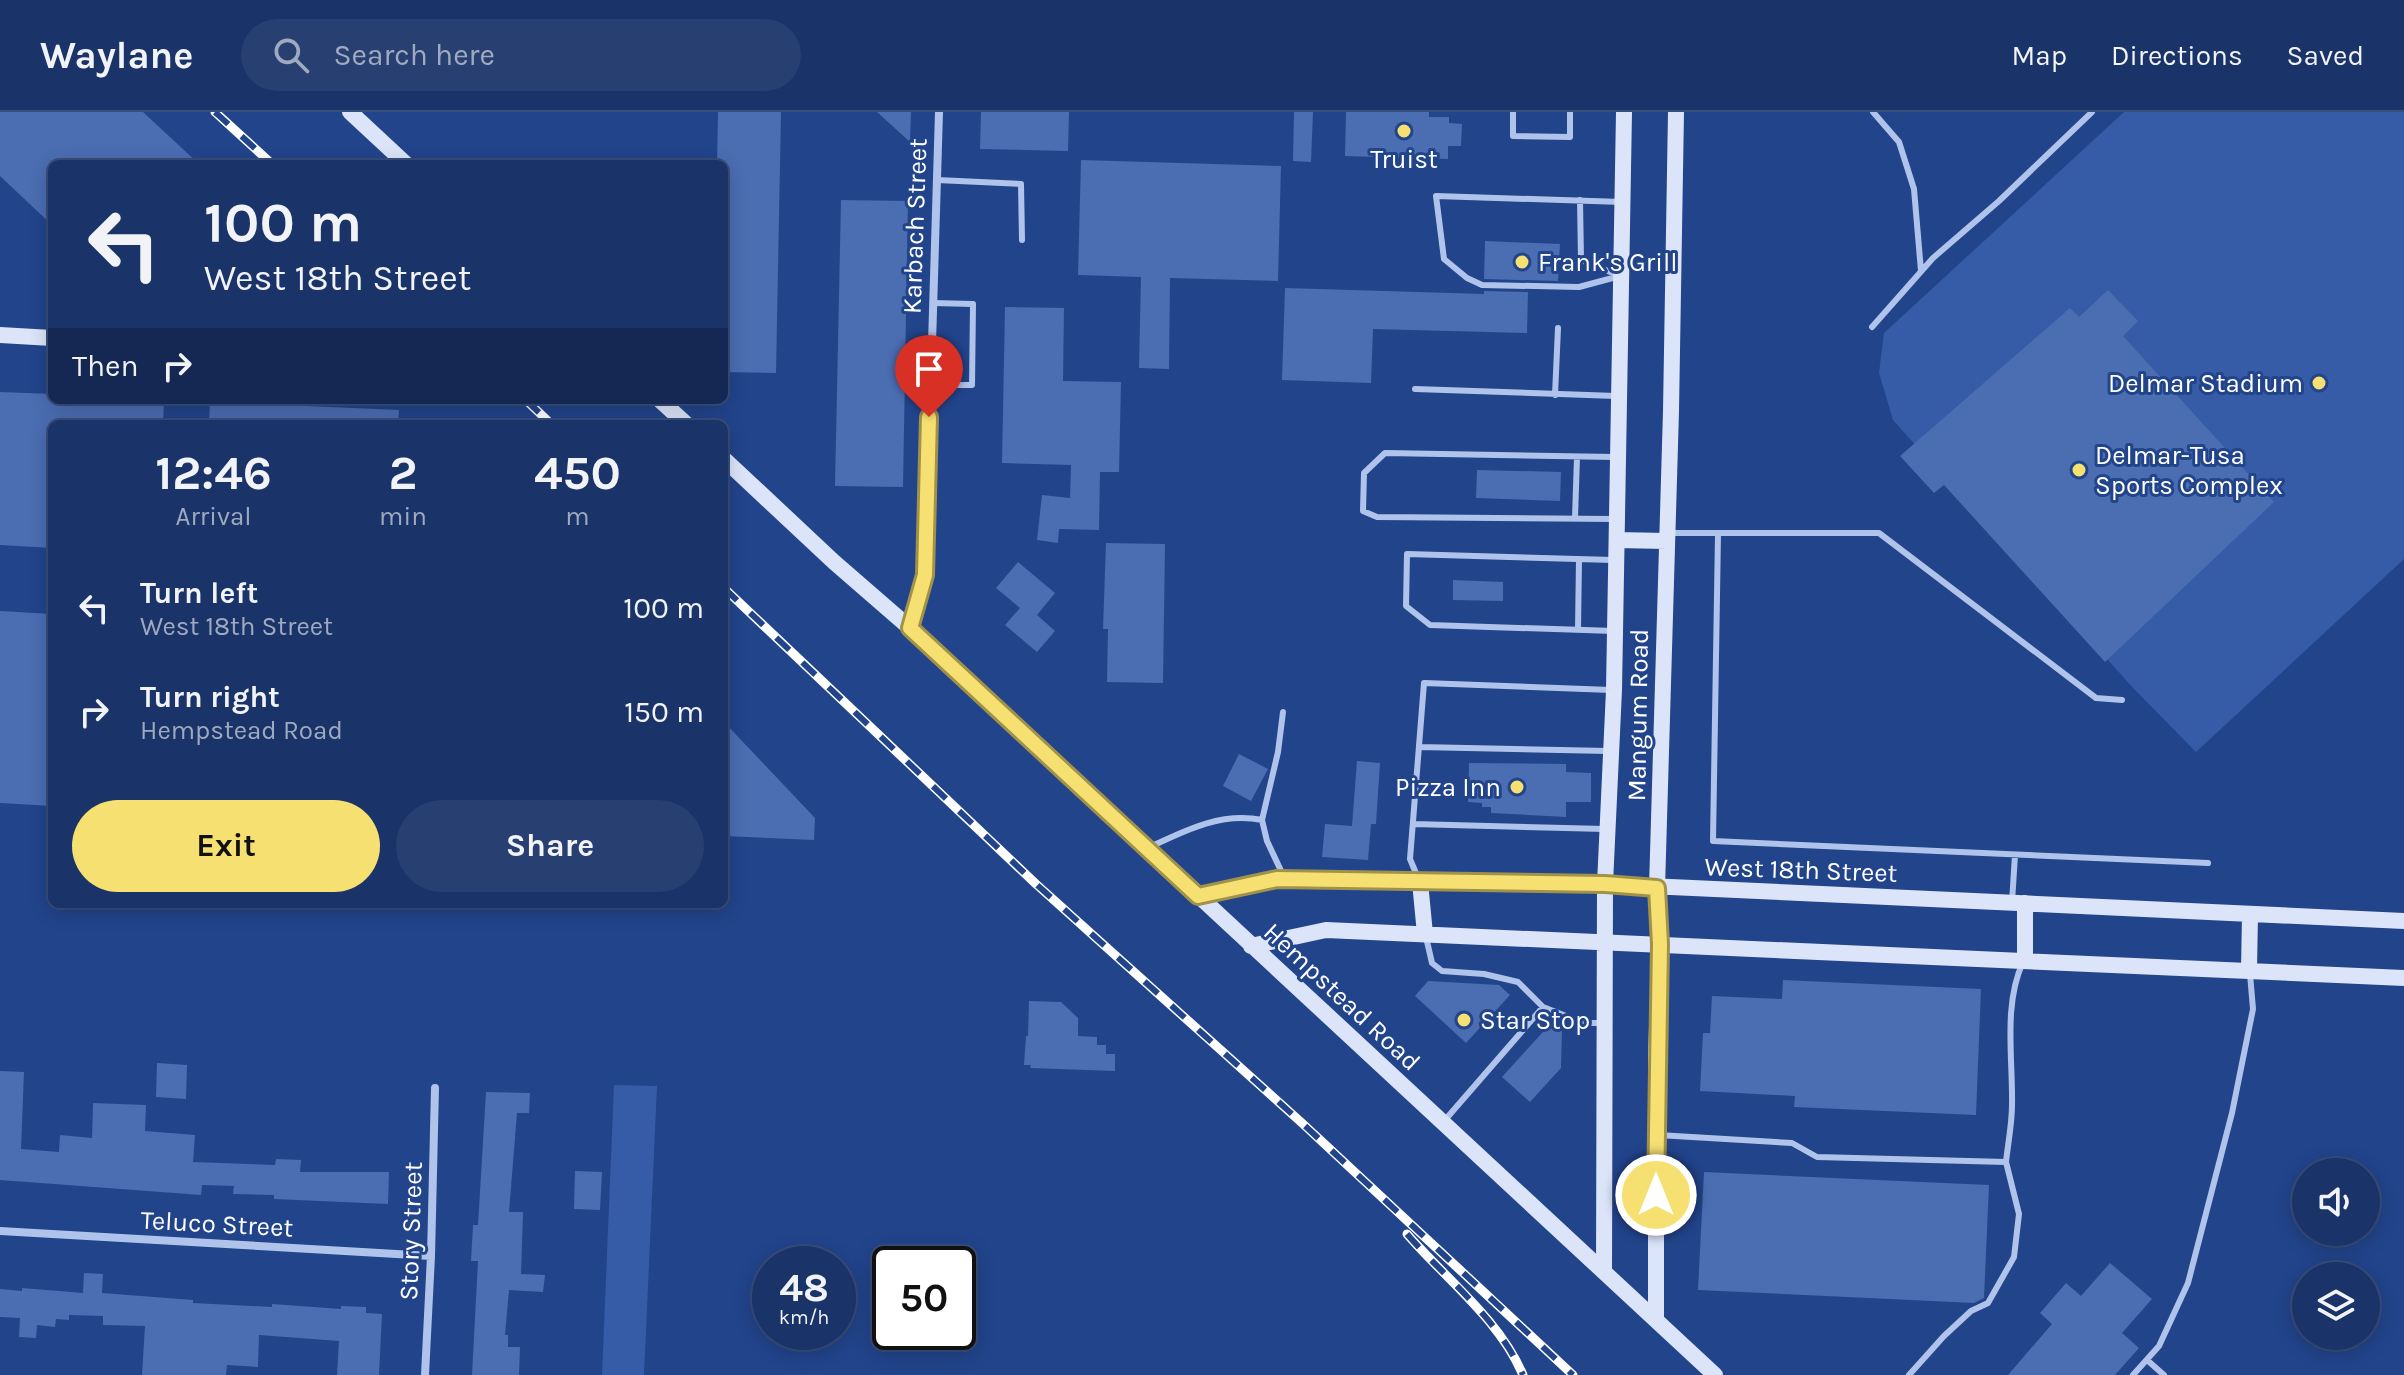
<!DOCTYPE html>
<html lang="en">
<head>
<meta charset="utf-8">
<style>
	body { margin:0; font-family:Karla,sans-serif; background:#273f71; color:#f1f3f6; height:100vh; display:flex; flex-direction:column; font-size:30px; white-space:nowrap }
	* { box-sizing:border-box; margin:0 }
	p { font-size:26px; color:#9faac0 }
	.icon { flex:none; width:44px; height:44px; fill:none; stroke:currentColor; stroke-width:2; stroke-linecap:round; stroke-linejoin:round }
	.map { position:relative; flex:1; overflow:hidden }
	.drawer { position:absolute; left:48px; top:308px; width:680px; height:488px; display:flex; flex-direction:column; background:#1a3368; border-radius:12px; box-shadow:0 4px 20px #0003,0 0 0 2px #384e7c }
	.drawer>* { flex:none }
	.guide { position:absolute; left:48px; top:48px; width:680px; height:244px; border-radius:12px; box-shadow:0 4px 20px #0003,0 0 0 2px #384e7c; background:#1a3368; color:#f1f3f6; overflow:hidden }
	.controls { position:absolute; left:2292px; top:1046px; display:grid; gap:16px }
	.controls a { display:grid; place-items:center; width:88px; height:88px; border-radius:50%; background:#1a3368; box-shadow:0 4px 20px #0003,0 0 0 2px #384e7c; font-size:40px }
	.speed { position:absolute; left:752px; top:1134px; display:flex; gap:16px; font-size:40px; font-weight:700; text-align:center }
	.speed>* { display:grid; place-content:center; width:104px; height:104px; border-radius:50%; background:#1a3368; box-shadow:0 4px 20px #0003,0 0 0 2px #384e7c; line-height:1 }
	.speed small { font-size:20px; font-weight:400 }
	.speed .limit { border:4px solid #111; border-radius:12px; background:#fff; color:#111 }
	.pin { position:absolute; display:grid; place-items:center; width:68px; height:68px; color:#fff; margin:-82px -34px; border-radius:50% 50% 50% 0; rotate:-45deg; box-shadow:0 0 8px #0007 }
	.pin .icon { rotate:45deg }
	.me { position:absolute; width:88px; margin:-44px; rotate:0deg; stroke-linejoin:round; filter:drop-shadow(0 0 6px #0008) }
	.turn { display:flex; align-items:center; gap:28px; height:168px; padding:0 24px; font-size:36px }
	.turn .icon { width:104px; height:104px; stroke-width:2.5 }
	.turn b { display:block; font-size:56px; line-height:68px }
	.then { display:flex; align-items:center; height:76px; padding:0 24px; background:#0003; gap:16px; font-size:30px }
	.eta { display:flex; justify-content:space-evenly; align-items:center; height:136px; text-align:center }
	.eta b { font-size:48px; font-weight:700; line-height:56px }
	.action { display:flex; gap:16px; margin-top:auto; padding:16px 24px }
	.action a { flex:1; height:92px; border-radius:48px; background:#f7e072; color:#111; font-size:32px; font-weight:700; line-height:92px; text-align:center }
	.action a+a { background:#273f71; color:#f1f3f6 }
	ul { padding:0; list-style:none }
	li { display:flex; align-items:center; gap:24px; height:104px; padding:0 24px }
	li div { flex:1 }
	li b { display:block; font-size:30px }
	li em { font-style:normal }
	header { display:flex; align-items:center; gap:48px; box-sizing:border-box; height:112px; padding:0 40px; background:#1a3368; border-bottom:2px solid #384e7c }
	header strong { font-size:38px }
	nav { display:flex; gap:44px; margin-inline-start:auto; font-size:28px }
	.search { width:560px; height:72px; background:#273f71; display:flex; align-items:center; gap:20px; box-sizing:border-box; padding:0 28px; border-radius:44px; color:#9faac0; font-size:30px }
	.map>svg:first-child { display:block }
	.green { fill:#365ca8 }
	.building { fill:#4b6db2 }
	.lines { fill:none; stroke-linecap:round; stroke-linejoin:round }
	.service { stroke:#b0c4eb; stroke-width:6 }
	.minor { stroke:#b0c4eb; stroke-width:8 }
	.secondary { stroke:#dbe4f9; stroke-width:16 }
	.rail-casing { stroke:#fff; stroke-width:9 }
	.rail { stroke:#22448b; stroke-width:6; stroke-dasharray:18; stroke-linecap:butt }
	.route-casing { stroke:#a1924a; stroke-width:20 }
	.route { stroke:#f7e072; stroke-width:14 }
	.poi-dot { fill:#f7e072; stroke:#22448b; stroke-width:3 }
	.labels { text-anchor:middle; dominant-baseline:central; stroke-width:6; stroke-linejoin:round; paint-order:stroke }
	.poi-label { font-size:26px; fill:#fff; stroke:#22448b; text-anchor:start }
	.street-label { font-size:26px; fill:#fff; stroke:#22448b }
</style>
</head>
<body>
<header>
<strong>Waylane</strong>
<div class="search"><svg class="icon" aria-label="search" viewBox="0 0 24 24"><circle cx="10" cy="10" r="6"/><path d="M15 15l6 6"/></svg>Search here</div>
<nav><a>Map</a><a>Directions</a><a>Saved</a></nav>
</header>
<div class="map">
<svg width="2404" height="1263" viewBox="0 0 2404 1263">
	<rect width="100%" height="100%" fill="#22448b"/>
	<path class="green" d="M2124,0H2404V447L2196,640L2134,577L1893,308L1879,261L1884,221Z
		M614,973L657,974L644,1263H602Z"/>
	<path class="building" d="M0,0H143L199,52H52V113L0,64Z
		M718,0H781L776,261L724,260V52H717Z
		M877,0H911L910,30Z
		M981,0H1069L1068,39L980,37Z
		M1294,0H1313L1311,50L1293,49Z
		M1346,0H1429V5H1449V11L1462,12L1461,34H1448V47L1345,44Z
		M1081,48L1281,54L1278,169L1170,166L1169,257L1139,256L1141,165L1078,163Z
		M841,88L908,89L903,375L835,374Z
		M1485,129L1560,132L1558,169L1484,167Z
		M1285,176L1484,182V179L1528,180L1527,221L1373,217L1371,271L1282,268Z
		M2108,178L2138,209L2123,224L2274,390L2105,550L1944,373L1934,381L1900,344L2070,196L2079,205Z
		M1005,195L1064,196L1063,269L1121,270L1119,360H1100L1099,418L1059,417L1058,431L1037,428L1042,383L1070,386L1071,353L1002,351Z
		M0,280L52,282V288H164L163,312H52V436L0,433Z
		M210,290L399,298L398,312H209Z
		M1477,358L1561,360L1560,389L1476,386Z
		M1106,431L1165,432L1163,571L1107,570L1108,517H1103Z
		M1018,450L1055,481L1037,503L1055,519L1037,540L1005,513L1020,496L996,476Z
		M1453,468L1503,470V489L1453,488Z
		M0,499L52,502V694L0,691Z
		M724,610L815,706L814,728L724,724Z
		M1239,642L1268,657L1251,689L1223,674Z
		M1357,649L1380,651L1376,712H1371L1368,748L1322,745L1325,712L1352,714Z
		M1469,651L1566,652V660L1591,661V690H1566V705L1491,701V695H1482V691L1468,690Z
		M1783,868L1981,877L1976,1003L1794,995L1795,984L1700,979L1703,921H1710L1712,884L1782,887Z
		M1428,869L1499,873L1510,883L1466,931L1415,884Z
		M1029,889L1061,890L1078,906V924L1097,925V933H1106V942H1115V959L1030,956L1031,953H1024L1026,924H1028Z
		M1552,910L1562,919L1561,956L1530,990L1502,965Z
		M157,951L187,953L186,987L156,985Z
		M0,959L24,960L21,1037L59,1040L60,1023L92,1026L93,991L146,993L145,1019L195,1023L193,1050L275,1053L276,1047L301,1048L300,1060H389L388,1092L274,1087V1083L233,1082L234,1074L202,1073L201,1083L0,1068Z
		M486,980L530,981L529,1001H517L509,1100H523L521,1162L545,1163L543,1180L509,1178L505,1223H508V1235H520L519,1263H472L478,1149H471L473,1113H478Z
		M575,1059L602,1060L600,1098L574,1097Z
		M1704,1060L1989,1073L1984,1186L1974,1191L1698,1178Z
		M2110,1151L2152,1187L2122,1221L2139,1236L2115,1263H2008L2052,1212L2040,1201L2066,1171L2081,1184Z
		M84,1161L103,1162L102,1181L193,1188V1191L272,1195V1192L341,1197V1194L366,1195V1201L382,1202L379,1263H337L339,1229L259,1223L258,1255L227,1253L226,1263H142L145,1214L103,1213V1204L69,1203V1208L56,1207L55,1215L37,1213L36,1226L19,1225L20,1206L0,1205V1177L22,1179V1176L83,1181Z"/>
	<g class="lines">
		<path class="service" d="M1513,0V24L1570,25V0
			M1873,0L1899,30L1914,77L1921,159
			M937,68L1021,72L1022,128
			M1580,88L1581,148L1620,164
			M1620,164L1579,175L1482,173L1467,166L1444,147L1436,84L1622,90
			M1872,215L1933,146L1999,89L2092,0
			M930,273H972L973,192L933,191
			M1415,277L1616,284
			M1555,283L1558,216
			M1575,406L1577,345
			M1614,407L1377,405L1363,399L1364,361L1385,341L1614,345
			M1670,421H1879L2096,586L2122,588
			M1718,422L1713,729L2208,751
			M1613,448L1407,442L1406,494L1430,513L1614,519
			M1578,518L1579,447
			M1419,635L1608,639
			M1262,708L1278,640L1283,600
			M1413,712L1605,717
			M1150,735C1186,718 1221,700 1262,708L1267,729L1283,763
			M1418,766L1410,747L1424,571L1611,578
			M2012,790L2015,743
			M1426,825L1432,851L1442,859L1484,862L1518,870L1543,895
			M1445,1008L1543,895L1584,911H1603
			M1658,1023L1792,1031L1817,1045L2006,1050L2019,1102L2014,1145L1988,1191L1971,1199L1944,1224L1909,1263
			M2006,1050C2008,1031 2012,1012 2012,993C2013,947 2003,893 2023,850
			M2147,1248L2164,1263
			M2133,1263L2159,1234L2188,1171L2232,1001L2253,897L2250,862"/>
		<path class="minor" d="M910,515L925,463L939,0
			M0,1119L431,1144
			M425,1263L431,1144L435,976"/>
		<path class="secondary" d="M350,0L406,52
			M0,223L52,226
			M660,288L686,312
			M724,347L834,450L910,516L1715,1263
			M1617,428L1666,429
			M1420,770L1425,822
			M1198,784L1277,767L1605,772L2404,809
			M2025,791V847
			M1251,834L1326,818L2404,866
			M2249,858L2250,802
			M1604,1159L1605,772L1614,578L1624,0
			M1656,1207V944L1660,832L1657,776L1671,299L1676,0"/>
		<g class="rail-casing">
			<path id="rail" d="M215,0L272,52
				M526,288L551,312
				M724,476L1036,772L1302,1011L1573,1263
				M1407,1122C1446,1167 1499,1207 1523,1263"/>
		</g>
		<use href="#rail" class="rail"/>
	</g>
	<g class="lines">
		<g class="route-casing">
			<path id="route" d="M929,305L925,463L910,516L1198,784L1277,767L1605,772L1657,776L1660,832L1656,1083"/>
		</g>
		<use href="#route" class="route"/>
	</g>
	<g class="poi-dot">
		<circle cx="1404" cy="19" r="8"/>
		<circle cx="1522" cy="150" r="8"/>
		<circle cx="2319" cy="271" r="8"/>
		<circle cx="2079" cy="358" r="8"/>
		<circle cx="1517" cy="675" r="8"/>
		<circle cx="1464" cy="908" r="8"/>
	</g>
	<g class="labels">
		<g class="poi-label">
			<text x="1404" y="47" text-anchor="middle">Truist</text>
			<text x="1538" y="150">Frank's Grill</text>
			<text x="2303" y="271" text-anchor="end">Delmar Stadium</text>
			<text x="2095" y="343">Delmar-Tusa<tspan x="2095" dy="30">Sports Complex</tspan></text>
			<text x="1501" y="675" text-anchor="end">Pizza Inn</text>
			<text x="1480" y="908">Star Stop</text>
		</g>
		<g class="street-label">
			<text transform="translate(915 114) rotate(-88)">Karbach Street</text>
			<text transform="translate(1638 603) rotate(-89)">Mangum Road</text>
			<text transform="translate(1801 758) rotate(2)">West 18th Street</text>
			<text transform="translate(1342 885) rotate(43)">Hempstead Road</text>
			<text transform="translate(217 1112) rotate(3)">Teluco Street</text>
			<text transform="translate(411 1119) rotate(-88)">Story Street</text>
		</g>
	</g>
</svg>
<div class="controls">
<a><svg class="icon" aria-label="sound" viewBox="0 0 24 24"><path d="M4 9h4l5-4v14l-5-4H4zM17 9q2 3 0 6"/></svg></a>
<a><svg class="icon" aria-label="layers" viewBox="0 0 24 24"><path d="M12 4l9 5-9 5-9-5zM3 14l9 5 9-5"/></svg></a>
</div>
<div class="speed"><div>48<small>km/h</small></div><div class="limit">50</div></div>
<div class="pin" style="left:929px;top:305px;background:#d93025"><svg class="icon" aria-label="arrive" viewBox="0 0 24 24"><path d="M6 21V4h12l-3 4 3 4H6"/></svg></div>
<svg class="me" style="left:1656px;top:1083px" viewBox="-20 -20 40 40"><circle r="17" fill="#f7e072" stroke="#fff" stroke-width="3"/><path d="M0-11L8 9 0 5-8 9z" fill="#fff"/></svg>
<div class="guide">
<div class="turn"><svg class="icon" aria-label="left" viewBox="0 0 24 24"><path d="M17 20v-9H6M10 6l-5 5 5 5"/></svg><div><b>100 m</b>West 18th Street</div></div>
<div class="then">Then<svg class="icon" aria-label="right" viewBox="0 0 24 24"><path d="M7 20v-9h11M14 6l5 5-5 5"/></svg></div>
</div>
<section class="drawer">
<div class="eta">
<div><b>12:46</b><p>Arrival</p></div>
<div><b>2</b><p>min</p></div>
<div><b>450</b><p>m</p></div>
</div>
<ul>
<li><svg class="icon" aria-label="left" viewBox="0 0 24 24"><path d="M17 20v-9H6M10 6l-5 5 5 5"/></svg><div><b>Turn left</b><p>West 18th Street</p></div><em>100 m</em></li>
<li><svg class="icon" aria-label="right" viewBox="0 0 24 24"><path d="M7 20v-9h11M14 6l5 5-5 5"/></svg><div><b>Turn right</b><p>Hempstead Road</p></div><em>150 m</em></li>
</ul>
<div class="action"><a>Exit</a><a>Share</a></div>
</section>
</div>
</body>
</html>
